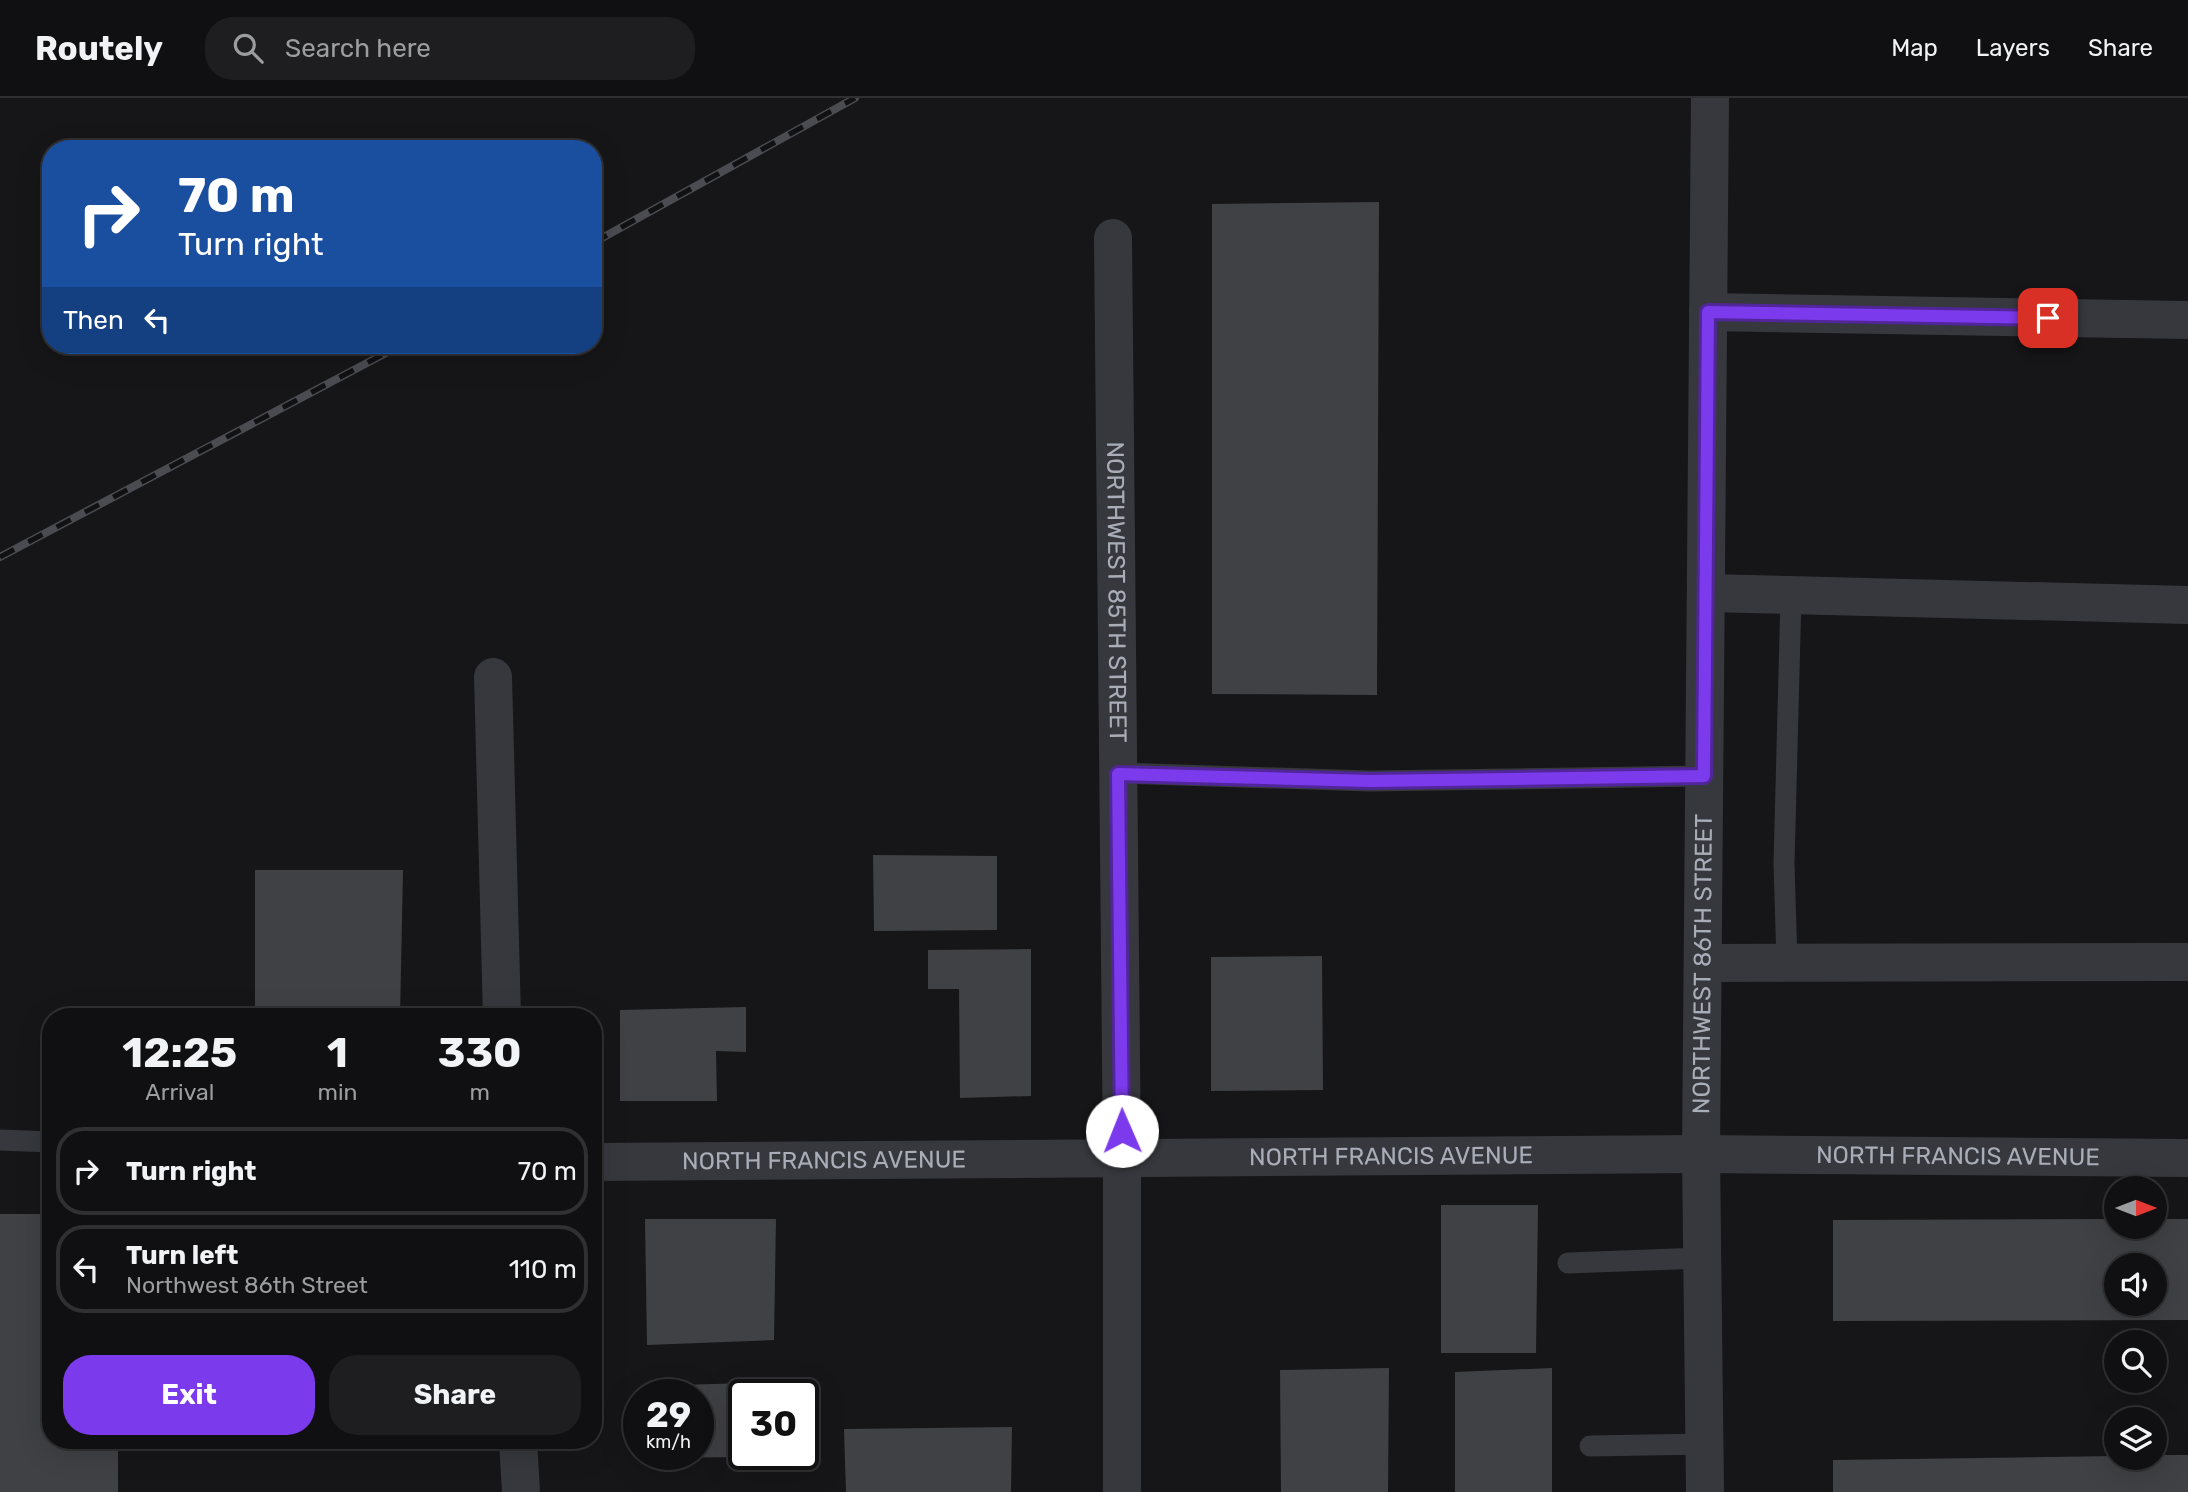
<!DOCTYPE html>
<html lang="en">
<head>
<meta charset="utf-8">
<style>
	body { margin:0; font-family:Rubik,sans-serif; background:#1e1e20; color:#f1f3f6; height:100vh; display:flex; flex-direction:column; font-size:26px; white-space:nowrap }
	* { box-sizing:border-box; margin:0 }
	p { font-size:23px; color:#9c9d9f }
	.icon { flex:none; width:38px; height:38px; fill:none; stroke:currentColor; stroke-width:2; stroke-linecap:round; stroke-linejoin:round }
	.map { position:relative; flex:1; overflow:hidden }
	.panel { position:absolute; left:42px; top:910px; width:560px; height:441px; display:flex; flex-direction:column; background:#101012; border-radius:28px; box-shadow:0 7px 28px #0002,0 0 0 2px #303032 }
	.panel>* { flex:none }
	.top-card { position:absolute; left:42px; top:42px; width:560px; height:214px; border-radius:28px; box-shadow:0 7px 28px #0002,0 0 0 2px #303032; background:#1a4fa0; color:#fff; overflow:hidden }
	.needle { width:46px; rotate:90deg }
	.fabs { position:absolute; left:2104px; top:1078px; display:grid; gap:14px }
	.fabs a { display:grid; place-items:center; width:63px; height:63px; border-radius:50%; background:#101012; box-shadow:0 7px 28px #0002,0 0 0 2px #303032; font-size:35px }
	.speed { position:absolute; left:623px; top:1281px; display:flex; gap:14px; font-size:35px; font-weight:700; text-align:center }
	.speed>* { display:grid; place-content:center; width:91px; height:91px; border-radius:50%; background:#101012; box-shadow:0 7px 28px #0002,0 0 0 2px #303032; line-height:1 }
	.speed small { font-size:18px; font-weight:400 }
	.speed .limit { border:4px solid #111; border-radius:10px; background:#fff; color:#111 }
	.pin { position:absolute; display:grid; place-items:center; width:60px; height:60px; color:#fff; margin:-30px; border-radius:14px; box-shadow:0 4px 10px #0006 }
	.me { position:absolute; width:77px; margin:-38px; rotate:359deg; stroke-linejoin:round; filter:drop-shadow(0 0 5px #0008) }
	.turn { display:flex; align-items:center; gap:24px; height:147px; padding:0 21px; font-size:32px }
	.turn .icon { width:91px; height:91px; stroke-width:2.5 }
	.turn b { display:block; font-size:49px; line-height:60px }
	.then { display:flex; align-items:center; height:66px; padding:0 21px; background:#0003; gap:14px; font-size:26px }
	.eta { display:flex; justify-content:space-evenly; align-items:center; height:119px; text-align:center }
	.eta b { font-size:42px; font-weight:700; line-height:49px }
	.cta { display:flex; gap:14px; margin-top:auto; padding:14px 21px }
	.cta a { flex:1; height:80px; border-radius:28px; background:#7c3aed; color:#fff; font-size:28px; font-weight:700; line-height:80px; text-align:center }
	.cta a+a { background:#1e1e20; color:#f1f3f6 }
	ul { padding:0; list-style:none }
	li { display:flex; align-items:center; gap:21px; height:88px; margin:0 14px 10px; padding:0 7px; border:4px solid #303032; border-radius:28px }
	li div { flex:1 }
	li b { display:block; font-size:26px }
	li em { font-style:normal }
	header { display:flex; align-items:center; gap:42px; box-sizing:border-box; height:98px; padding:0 35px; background:#101012; border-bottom:2px solid #303032 }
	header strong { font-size:33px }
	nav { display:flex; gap:38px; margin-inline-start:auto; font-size:24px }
	.search { width:490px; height:63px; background:#1e1e20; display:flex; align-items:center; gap:18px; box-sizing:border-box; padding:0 24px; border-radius:28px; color:#9c9d9f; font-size:26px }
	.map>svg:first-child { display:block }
	.building { fill:#404145; fill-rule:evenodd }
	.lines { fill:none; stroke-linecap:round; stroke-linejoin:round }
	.service { stroke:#37383d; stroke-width:21 }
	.minor { stroke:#37383d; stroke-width:38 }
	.rail-casing { stroke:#4a4c52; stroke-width:8 }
	.rail { stroke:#111113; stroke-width:5; stroke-dasharray:16; stroke-linecap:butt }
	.route-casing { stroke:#51269a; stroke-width:18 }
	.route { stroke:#7c3aed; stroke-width:12 }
	.labels { text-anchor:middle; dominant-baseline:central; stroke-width:5; stroke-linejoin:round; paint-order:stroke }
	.street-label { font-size:24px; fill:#a8adb8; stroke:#111113 }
</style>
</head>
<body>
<header>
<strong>Routely</strong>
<div class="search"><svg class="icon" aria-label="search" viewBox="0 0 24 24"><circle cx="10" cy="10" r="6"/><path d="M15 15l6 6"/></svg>Search here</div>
<nav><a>Map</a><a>Layers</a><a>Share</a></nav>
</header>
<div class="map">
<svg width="2188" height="1394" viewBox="0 0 2188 1394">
	<rect width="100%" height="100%" fill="#161618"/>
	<path class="building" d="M1379,104L1377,597L1212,596V106Z
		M873,757L997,758V832L874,833Z
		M255,772H403L400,919H255Z
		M1031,851V998L960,1000L959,891H928V852Z
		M1322,858L1323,992L1211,993V859Z
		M746,909V954L716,953L717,1003H620V912Z
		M1441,1107H1538L1536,1255H1441Z
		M0,1116H51V1342H118V1394H0Z
		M645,1121H776L774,1242L647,1247Z
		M2116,1121V1129H2154V1121H2188V1222L1833,1223V1122ZM2116,1167H2154V1206H2116Z
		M1389,1270L1388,1394H1281L1280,1272Z
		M1552,1270V1394H1455V1274Z
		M778,1284V1297H744V1359L649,1360V1356H698V1297H647V1288Z
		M1012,1329L1011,1394H846L844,1331Z
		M2154,1357H2188V1394H1833V1362L2116,1358V1360H2154Z"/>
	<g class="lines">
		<path class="service" d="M1118,675L1370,683L1704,678
			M1787,864L1784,766L1791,498
			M0,1042L51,1044
			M1568,1165L1702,1160
			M1590,1348L1704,1346"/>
		<g class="minor">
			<path id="s1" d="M1113,140L1122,1061V1394"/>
			<path d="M1708,214L2188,222"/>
			<path d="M1706,495L2188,507"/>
			<path d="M493,579L502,919"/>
			<path d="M1704,865L2188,864"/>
			<path id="s2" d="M593,1064L1701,1056L2188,1060"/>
			<path d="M518,1342L521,1394"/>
			<path id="s3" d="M1705,1394L1701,1056L1710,0"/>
		</g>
		<g class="rail-casing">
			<path id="rail" d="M593,145L855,0
				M0,459L401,247"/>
		</g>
		<use href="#rail" class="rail"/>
	</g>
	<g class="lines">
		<g class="route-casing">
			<path id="route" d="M1122,1033L1118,676L1370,683L1704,678L1708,214L2048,220"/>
		</g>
		<use href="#route" class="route"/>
	</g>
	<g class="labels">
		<g class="street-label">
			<text stroke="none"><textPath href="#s1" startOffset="354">NORTHWEST 85TH STREET</textPath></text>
			<text stroke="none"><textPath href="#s3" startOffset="528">NORTHWEST 86TH STREET</textPath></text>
			<text stroke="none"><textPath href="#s2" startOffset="1365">NORTH FRANCIS AVENUE</textPath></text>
			<text stroke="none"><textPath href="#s2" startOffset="798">NORTH FRANCIS AVENUE</textPath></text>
			<text stroke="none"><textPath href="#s2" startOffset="231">NORTH FRANCIS AVENUE</textPath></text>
		</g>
	</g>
</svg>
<div class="fabs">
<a><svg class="needle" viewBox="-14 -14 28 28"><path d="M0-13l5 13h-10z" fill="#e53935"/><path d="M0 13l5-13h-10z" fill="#9c9d9f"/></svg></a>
<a><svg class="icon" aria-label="sound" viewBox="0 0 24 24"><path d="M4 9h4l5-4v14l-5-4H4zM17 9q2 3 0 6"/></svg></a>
<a><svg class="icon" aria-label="search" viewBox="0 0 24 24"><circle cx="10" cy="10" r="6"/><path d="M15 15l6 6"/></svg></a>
<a><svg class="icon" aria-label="layers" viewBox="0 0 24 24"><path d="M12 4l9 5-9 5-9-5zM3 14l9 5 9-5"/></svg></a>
</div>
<div class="speed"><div>29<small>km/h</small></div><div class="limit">30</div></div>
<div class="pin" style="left:2048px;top:220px;background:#d93025"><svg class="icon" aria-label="arrive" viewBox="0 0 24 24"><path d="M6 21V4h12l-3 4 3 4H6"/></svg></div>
<svg class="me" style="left:1122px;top:1033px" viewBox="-20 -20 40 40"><circle r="19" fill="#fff"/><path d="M0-13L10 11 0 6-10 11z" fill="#7c3aed"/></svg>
<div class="top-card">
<div class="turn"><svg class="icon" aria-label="right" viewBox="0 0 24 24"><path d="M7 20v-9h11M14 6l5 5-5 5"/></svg><div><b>70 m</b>Turn right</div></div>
<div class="then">Then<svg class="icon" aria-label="left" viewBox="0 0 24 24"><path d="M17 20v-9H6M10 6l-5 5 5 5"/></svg></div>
</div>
<section class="panel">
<div class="eta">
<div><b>12:25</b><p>Arrival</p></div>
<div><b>1</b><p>min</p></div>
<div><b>330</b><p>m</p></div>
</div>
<ul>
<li><svg class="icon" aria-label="right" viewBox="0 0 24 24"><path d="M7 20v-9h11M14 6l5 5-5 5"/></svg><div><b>Turn right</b></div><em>70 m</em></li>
<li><svg class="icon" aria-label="left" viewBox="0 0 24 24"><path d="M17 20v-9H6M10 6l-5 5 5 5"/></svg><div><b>Turn left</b><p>Northwest 86th Street</p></div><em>110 m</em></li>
</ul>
<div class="cta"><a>Exit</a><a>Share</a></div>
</section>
</div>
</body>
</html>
